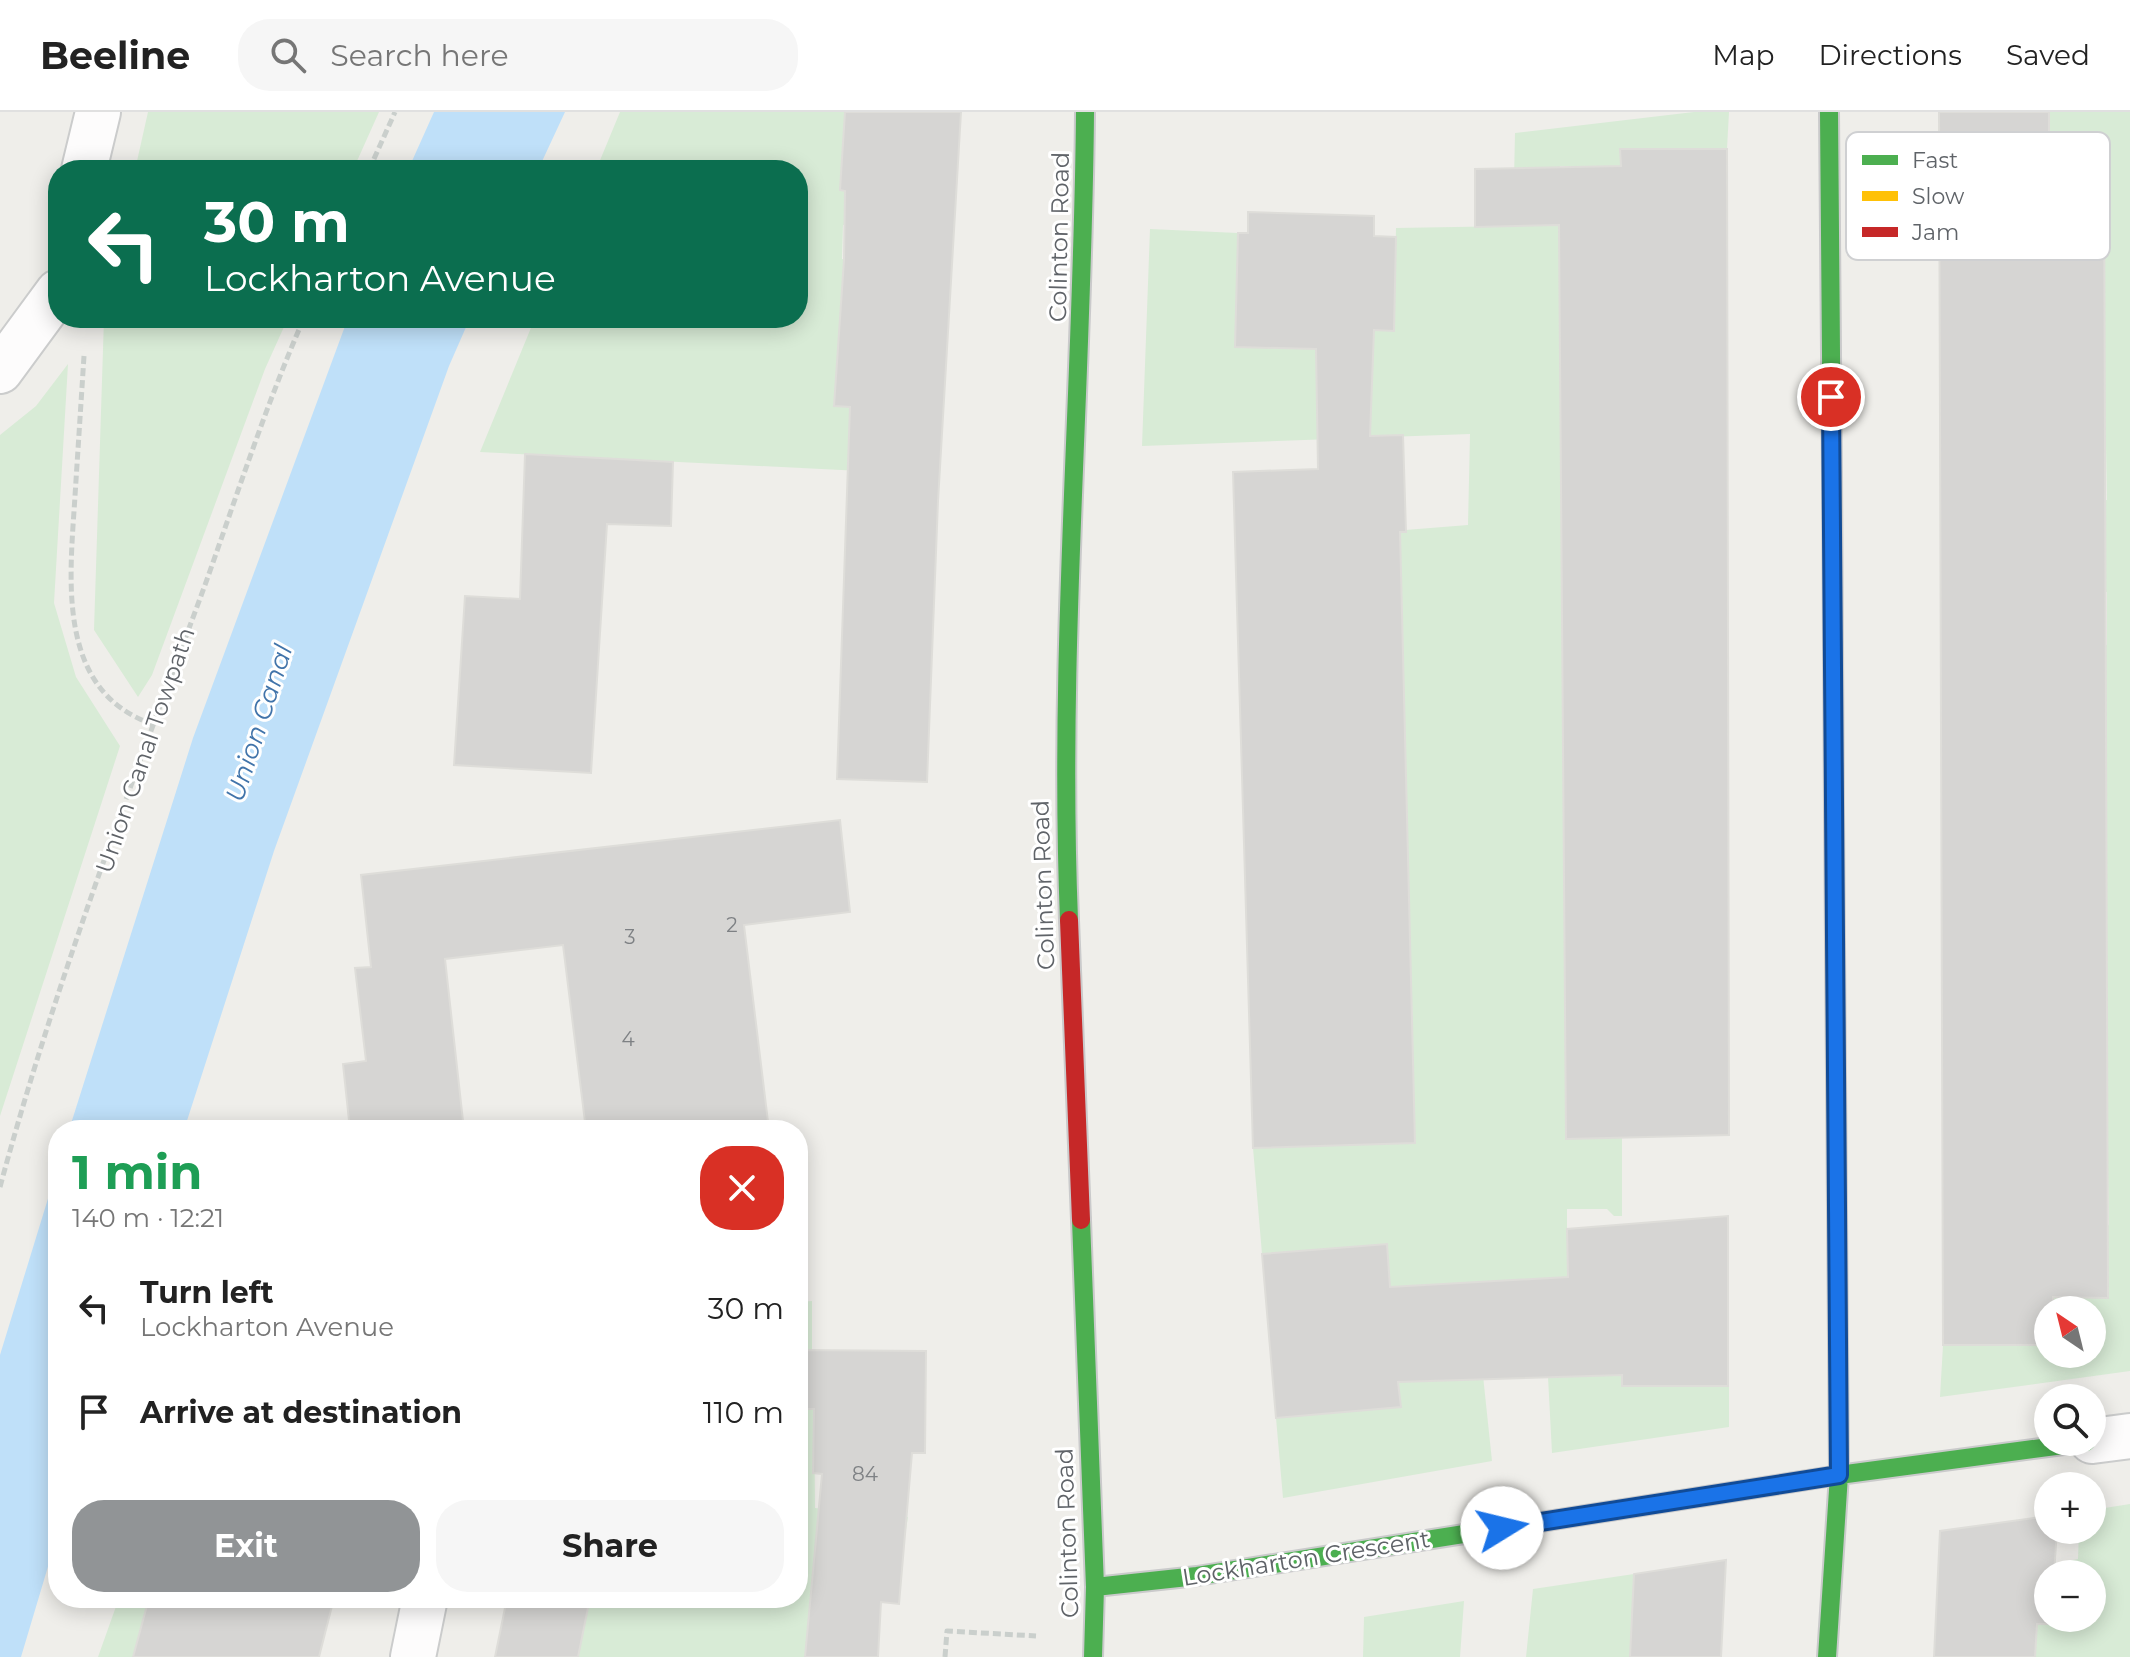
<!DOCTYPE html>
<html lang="en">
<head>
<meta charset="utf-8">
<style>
	body { margin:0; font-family:Montserrat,sans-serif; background:#f6f6f6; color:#222; height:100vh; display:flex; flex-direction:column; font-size:30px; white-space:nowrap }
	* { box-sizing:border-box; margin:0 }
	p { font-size:26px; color:#767676 }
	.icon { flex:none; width:44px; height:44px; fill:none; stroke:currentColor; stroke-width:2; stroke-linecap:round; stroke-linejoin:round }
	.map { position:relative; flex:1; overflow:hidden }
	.details { position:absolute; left:48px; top:1008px; width:760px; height:488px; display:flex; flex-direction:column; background:#fff; border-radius:32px; box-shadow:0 4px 20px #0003 }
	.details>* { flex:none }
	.hud { position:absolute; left:48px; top:48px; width:760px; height:168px; border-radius:32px; box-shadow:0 4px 20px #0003; background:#0b6e4f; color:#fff; overflow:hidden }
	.needle { width:52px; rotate:325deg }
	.controls { position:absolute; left:2034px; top:1184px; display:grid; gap:16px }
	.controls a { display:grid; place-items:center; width:72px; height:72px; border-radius:50%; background:#fff; box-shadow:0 4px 20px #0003; font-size:40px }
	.pin { position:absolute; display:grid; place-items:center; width:68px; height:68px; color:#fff; margin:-34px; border:4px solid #fff; border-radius:50%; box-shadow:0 2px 8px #0007 }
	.me { position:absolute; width:88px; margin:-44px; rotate:81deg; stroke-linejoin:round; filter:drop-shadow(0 0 6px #0008) }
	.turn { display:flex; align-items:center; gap:28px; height:168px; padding:0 24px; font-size:36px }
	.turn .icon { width:104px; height:104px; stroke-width:2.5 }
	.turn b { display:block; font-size:56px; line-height:68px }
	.round { display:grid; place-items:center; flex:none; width:84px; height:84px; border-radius:32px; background:#f6f6f6 }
	.headline { display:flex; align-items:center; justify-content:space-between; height:136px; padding:0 24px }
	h1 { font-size:48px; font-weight:700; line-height:60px; color:#1e9e55 }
	.cta { display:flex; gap:16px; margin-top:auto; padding:16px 24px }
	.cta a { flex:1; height:92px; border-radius:32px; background:#919496; color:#fff; font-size:32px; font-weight:700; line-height:92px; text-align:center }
	.cta a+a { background:#f6f6f6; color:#222 }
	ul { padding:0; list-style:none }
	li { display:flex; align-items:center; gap:24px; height:104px; padding:0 24px }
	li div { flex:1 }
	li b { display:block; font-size:30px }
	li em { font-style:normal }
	header { display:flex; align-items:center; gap:48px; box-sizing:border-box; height:112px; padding:0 40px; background:#fff; border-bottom:2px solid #e0e0e0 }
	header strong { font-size:38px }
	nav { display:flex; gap:44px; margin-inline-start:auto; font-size:28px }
	.search { width:560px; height:72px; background:#f6f6f6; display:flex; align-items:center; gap:20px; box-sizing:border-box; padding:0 28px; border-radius:32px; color:#767676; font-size:30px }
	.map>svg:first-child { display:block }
	.green { fill:#d8ebd6 }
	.water { fill:#bfe0f9 }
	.building { fill:#d6d5d3; stroke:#deddd9; stroke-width:2 }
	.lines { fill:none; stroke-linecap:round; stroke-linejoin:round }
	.street-casing { stroke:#cbcccc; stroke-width:48 }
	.fast-casing { stroke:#cacacb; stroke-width:22 }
	.slow-casing { stroke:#cacacb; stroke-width:22 }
	.jam-casing { stroke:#cacacb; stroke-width:22 }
	.path { stroke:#cacfcc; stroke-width:5; stroke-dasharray:8 4; stroke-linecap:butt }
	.street { stroke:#fdfcfc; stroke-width:44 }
	.fast { stroke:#4caf50; stroke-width:18 }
	.slow { stroke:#ffc107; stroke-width:18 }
	.jam { stroke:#c62828; stroke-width:18 }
	.route-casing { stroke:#114b97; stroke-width:20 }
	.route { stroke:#1a73e8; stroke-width:14 }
	.labels { text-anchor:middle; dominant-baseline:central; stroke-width:6; stroke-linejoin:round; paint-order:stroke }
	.number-label { font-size:20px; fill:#7e8184 }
	.street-label { font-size:24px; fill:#5f6368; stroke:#fff }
	.water-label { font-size:26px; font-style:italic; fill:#4174aa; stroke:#fff }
	.key { fill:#fff; stroke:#cfd0d2; stroke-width:2 }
	.key-label { font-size:22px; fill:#5f6368 }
</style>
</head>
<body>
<header>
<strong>Beeline</strong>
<div class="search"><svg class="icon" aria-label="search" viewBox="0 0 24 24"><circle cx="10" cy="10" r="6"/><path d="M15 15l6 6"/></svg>Search here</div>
<nav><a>Map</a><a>Directions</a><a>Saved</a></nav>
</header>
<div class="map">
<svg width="2130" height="1545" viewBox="0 0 2130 1545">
	<rect width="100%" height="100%" fill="#efeeea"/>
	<path class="green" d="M148,0H379L353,58H135Z
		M620,0H845L859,114L843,113L842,147L859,148L841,184L839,218L854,219L848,334L941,339L940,363L480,340L535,206H798V58H596Z
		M1694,0H1729L1727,37H1621V54H1560L1566,1012L1605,1011L1622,1001V1104H1614L1607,1097H1567V1154L1605,1155L1621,1222L1623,1274H1729V1315L1552,1341L1548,1265L1474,1170L1401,1176L1391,1187L1386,1132L1262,1142L1253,1036L1415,1030L1414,1001L1377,920L1413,918L1411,861L1367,517L1403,515L1401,455L1355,422L1468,413L1470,322L1142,334L1150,117L1238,121L1235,235L1372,239L1374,218H1394L1396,116L1513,114L1515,21Z
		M2049,0H2130V1259L1940,1285L1943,1233H2048V1242H2092V1198H2053V1181H2065L2070,1185H2108V1160L2070,1114L2109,1113L2108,1059H2073L2107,970V914L2071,681H2107V622H2068V535L2107,533V480L2067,479L2068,389L2107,388L2106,334L2067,335L2068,245L2105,244V191L2065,190L2104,100V44H2065L2059,49H2049Z
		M104,206H288L265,257L152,563L138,585L94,518Z
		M68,252L54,491L76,565L120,634L0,1004V323L36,294Z
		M812,1189V1238H798V1190Z
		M1480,1235L1492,1349L1283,1386L1276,1306L1400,1295L1396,1241Z
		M798,1297H814L815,1396L908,1405L904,1430L805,1545H578L589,1486H798Z
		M2130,1392V1545H2035L2037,1512H2050V1506H2092V1462H2054V1452L2078,1447L2079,1418H2092V1398Z
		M1634,1462L1630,1545H1526L1533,1477Z
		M119,1486H189L133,1545H98Z
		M1464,1489L1460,1545H1363L1364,1505Z"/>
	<path class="water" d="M434,0H565L538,58H408Z
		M348,206H470L449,254L274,739L184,1018H69L193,626Z
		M58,1054V1421L21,1545H0V1243Z"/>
	<path class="building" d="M845,0H961L938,389L927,670L837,667L850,295L834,294L844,148L845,79L840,78Z
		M1939,0H2049V44H2104L2108,1186L2053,1185V1198H2048V1233H1943Z
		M1620,37H1727L1729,1023L1566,1027L1559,113L1475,115V57L1621,54Z
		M1248,100L1374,104V124L1396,125L1394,219L1374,218L1370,324L1403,323L1406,420H1400L1415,1031L1253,1036L1233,360L1318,357L1316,237L1235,235L1238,121H1248Z
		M525,342L673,350L671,414L607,412L591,661L454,653L465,484L520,487Z
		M840,708L850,800L744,813L769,1018H586L563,833L445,847L463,1009L446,1011L447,1018H350L343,952L366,949L355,856L371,855L361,763Z
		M1728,1104V1274H1622V1263L1398,1270L1401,1295L1276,1306L1262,1142L1387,1132L1390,1175L1568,1165L1567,1117Z
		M798,1238L926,1239L925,1341H912L899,1492L881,1490L878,1545H805L822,1362L813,1361L814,1297H798Z
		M2048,1404V1418H2057L2054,1462H2048L2050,1512H2037L2035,1545H1934L1940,1419Z
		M1726,1448L1721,1545H1630L1634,1462Z
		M149,1486H334L319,1545H133Z
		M507,1486H590L578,1545H495Z"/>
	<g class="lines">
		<g class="street-casing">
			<path id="street" d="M84,58L98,0
				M0,259L58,180
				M2092,1329L2130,1324
				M413,1545L425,1486"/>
		</g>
		<g class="fast-casing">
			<path id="fast" d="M1829,0L1832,362
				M1069,808C1058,540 1083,269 1085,0
				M1081,1108L1095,1475L1093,1545
				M1095,1475L1197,1464L1839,1363L2086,1330
				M1827,1545L1839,1363L1834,701"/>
		</g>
		<g class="slow-casing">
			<path id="slow" d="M1832,362L1834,701"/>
		</g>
		<g class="jam-casing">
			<path id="jam" d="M1069,808L1081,1108"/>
		</g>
		<path class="path" d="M369,58L395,0
			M84,244C81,291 78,337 75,384C70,465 55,578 152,612
			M0,1075C55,871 132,671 205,473C237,383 266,293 304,206
			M945,1545L947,1519L1036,1524"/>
		<use href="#street" class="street"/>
		<use href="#fast" class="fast"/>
		<use href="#slow" class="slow"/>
		<use href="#jam" class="jam"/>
	</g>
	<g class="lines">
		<g class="route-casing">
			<path id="route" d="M1502,1416L1839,1363L1831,285"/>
		</g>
		<use href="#route" class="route"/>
	</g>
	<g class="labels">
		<g class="number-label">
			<text x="732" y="813">2</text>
			<text x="630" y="825">3</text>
			<text x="628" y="927">4</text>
			<text x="865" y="1362">84</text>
		</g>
		<g class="street-label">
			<text transform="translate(1059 125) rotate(-89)">Colinton Road</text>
			<text transform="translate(145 638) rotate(-71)">Union Canal Towpath</text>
			<text transform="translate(1043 773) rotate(-92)">Colinton Road</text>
			<text transform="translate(1067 1421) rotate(-92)">Colinton Road</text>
			<text transform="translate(1306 1446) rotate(-9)">Lockharton Crescent</text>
		</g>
		<g class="water-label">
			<text transform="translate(259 611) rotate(-72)">Union Canal</text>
		</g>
	</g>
	<rect x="1846" y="20" width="264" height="128" rx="12" class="key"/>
	<rect x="1862" y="43" width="36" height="10" fill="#4caf50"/>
	<rect x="1862" y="79" width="36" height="10" fill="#ffc107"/>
	<rect x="1862" y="115" width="36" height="10" fill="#c62828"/>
	<g class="key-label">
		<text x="1912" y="56">Fast</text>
		<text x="1912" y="92">Slow</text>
		<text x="1912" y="128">Jam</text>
	</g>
</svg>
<div class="controls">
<a><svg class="needle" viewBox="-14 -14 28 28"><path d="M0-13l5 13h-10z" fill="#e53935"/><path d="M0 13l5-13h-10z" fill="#767676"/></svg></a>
<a><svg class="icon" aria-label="search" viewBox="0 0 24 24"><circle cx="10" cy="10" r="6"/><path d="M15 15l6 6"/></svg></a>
<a>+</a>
<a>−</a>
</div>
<div class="pin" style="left:1831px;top:285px;background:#d93025"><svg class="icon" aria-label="arrive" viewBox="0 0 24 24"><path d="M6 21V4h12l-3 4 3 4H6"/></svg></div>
<svg class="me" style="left:1502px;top:1416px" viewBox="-20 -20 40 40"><circle r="19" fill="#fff"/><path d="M0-13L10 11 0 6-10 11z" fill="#1a73e8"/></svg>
<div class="hud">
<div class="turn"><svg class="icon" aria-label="left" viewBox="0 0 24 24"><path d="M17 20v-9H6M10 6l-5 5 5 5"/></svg><div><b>30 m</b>Lockharton Avenue</div></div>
</div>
<section class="details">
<div class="headline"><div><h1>1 min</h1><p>140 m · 12:21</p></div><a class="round" style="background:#d93025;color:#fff"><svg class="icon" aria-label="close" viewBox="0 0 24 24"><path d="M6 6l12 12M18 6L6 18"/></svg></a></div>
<ul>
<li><svg class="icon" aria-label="left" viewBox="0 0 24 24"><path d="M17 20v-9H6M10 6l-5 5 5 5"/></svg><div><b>Turn left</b><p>Lockharton Avenue</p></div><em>30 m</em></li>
<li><svg class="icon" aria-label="arrive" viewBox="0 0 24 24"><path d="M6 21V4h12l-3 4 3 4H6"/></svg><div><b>Arrive at destination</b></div><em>110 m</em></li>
</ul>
<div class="cta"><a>Exit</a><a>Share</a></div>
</section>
</div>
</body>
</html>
